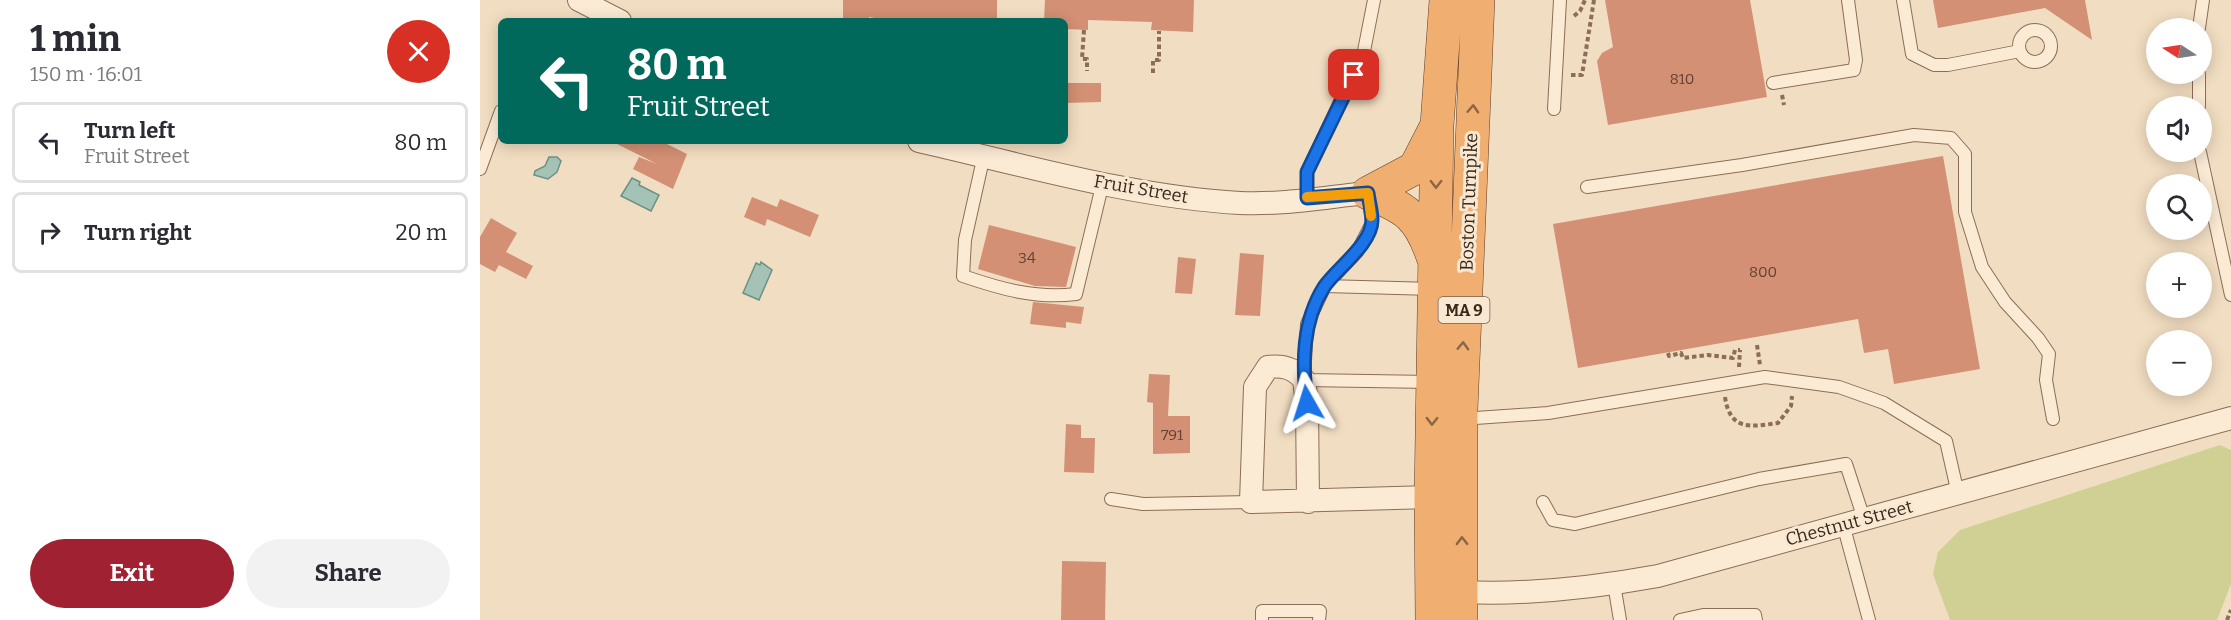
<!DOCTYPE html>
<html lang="en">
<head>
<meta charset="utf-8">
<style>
	body { margin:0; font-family:Bitter,serif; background:#f2f2f3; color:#2b2b33; height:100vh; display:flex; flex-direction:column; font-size:22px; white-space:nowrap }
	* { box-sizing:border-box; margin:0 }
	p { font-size:20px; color:#7c7c81 }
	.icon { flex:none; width:33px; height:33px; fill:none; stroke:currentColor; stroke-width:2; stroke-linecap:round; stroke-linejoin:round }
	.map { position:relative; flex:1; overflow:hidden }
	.panel { display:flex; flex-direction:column; background:#fff; width:480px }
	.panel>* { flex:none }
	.top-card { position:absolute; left:18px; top:18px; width:570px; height:126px; border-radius:9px; box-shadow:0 3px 15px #0003; background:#00695c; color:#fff; overflow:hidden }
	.needle { width:39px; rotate:282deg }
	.buttons { position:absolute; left:1666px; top:18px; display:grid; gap:12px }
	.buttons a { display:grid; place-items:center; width:66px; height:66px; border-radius:50%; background:#fff; box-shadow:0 3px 15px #0003; font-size:30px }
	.pin { position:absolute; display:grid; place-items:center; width:51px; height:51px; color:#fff; margin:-26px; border-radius:12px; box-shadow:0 3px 9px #0006 }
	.me { position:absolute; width:66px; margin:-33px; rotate:354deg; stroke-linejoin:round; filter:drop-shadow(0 0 4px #0008) }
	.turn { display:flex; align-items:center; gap:21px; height:126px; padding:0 30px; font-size:27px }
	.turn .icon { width:78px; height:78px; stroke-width:2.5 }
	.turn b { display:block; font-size:42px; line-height:51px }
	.round { display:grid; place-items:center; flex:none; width:63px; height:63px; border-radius:32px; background:#f2f2f3 }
	.overview { display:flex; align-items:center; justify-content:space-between; height:102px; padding:0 30px }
	h1 { font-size:36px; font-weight:700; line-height:45px }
	.primary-button { display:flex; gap:12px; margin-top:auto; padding:12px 30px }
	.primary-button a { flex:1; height:69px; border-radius:36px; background:#a02232; color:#fff; font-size:24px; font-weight:700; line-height:69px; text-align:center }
	.primary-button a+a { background:#f2f2f3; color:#2b2b33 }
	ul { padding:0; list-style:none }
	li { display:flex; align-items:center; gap:18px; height:81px; margin:0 12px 9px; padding:0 18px; border:3px solid #e1e1e2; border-radius:9px }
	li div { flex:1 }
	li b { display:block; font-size:22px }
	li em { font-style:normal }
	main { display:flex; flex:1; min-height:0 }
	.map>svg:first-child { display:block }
	.green { fill:#d0d094 }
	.water { fill:#a4c3b6; stroke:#6a9284; stroke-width:1.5 }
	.building { fill:#d39074 }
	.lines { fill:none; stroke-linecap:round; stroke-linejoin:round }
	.service-casing { stroke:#8c6d57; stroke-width:14 }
	.minor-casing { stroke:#8c6d57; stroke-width:24 }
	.trunk-casing { stroke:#5a3c2c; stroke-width:34 }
	.path { stroke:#8c6d57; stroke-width:4; stroke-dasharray:4.5 3; stroke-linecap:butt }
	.service { stroke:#fbebd5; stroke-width:12 }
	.minor { stroke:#fbebd5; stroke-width:22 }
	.trunk { stroke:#f0af70; stroke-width:33 }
	.oneway { stroke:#8c6542 }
	.route-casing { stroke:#114b97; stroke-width:15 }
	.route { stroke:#1a73e8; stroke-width:10 }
	.slow { stroke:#f59e0b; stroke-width:10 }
	.labels { text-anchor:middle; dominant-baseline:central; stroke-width:6; stroke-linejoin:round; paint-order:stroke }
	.number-label { font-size:15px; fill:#614232 }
	.shield { fill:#f8e8d1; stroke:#746252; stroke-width:1.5 }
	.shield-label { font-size:16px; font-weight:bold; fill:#3b281c }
	.street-label { font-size:18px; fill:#3b281c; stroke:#f8e8d1 }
</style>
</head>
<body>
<main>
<section class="panel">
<div class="overview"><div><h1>1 min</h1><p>150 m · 16:01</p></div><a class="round" style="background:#d93025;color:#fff"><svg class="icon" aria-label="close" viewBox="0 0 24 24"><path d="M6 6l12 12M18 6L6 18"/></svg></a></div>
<ul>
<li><svg class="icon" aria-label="left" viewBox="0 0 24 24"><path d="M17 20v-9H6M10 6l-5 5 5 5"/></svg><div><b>Turn left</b><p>Fruit Street</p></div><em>80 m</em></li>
<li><svg class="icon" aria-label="right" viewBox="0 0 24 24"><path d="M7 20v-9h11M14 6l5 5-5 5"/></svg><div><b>Turn right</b></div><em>20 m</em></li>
</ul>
<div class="primary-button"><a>Exit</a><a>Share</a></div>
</section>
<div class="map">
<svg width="1751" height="620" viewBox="0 0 1751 620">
	<rect width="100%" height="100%" fill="#f1ddc1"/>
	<path class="green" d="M1740,445L1751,450V584L1737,620H1470L1453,574L1458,552L1480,530Z"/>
	<path class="water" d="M69,157H77L81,161L77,172L68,179L54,175L55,171L65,166Z
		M152,178L160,182L159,185L179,195L171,211L141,196Z
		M281,262L292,270L279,300L263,293L276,263L280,265Z"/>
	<path class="building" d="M363,0H517V18L411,21L389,17V21H363Z
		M565,0H714L713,32L671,30L672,22L608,20V30L585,29V21H564Z
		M1125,0H1270L1287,97L1128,125L1117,61L1122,53L1133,47Z
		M1453,0H1605L1612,40L1565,8L1458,28Z
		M585,83H621V102L585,103Z
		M131,141H181L207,154L193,189L153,169L159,157L177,164Z
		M1463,156L1500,369L1414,384L1408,349L1384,353L1378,319L1098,368L1073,224Z
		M272,197L297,207L300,199L339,215L330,237L287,219L285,226L264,217Z
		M11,218L37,233L26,252L53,266L46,279L19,265L15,272L0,264V237Z
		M509,225L596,247L586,287L555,286L498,269Z
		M760,253L784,255L780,316L755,315Z
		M698,257L716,259L712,294L695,293Z
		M553,302L604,307L601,324L586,322V328L550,324Z
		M669,374L690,375L688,416H710V453L673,454V403L667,402Z
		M586,424L601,425V438H615L614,473L584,472Z
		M582,561L626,562L625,620H581Z"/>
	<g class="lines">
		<g class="service-casing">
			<path id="service" d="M1423,0L1432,54L1454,65H1468L1540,51
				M1719,28L1723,0
				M1539 46a16 16 0 1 1 32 0a16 16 0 1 1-32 0Z
				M1293,83L1374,70L1376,60L1368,0
				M1719,106V74
				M1074,109L1080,0
				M1720,152L1751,295
				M504,155L485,240L483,276C521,289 556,299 596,294L623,182
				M0,169L21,111
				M1107,187L1262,165L1434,135L1471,138L1485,154V212L1502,267L1525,302L1558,338L1569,354L1566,380L1573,419
				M827,198V172L884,51L894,0
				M845,286L877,252L892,223L888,196
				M951,382L824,380L827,324L845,286L953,289
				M981,419L1068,413L1285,377L1359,387L1404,403L1466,441L1478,494
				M631,499L663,504L771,502
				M1063,502L1073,520L1095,524L1279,479L1366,464L1384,519
				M1363,524L1389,620
				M1134,584L1140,620
				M782,620V611H840L839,620
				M1200,620L1223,615H1275L1276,620"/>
		</g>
		<g class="minor-casing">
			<path id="minor" d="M99,0L140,21
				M439,141C544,165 652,197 760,203C802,205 846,197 888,193
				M828,502L827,403L824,380C814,368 803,365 788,367L775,387L771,502L951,497
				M982,592C1048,595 1112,588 1178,576L1751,418"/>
		</g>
		<g class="trunk-casing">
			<path id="trunk" d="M888,193C926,208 939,216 953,257
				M888,193L935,168L955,129
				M952,620L951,497L957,125L966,0
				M981,620V410L998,0"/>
		</g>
		<path class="path" d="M1094,16L1100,11L1105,0
			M604,30L602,59H607V71
			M673,73V60H679V31
			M1091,75H1102L1114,0
			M1302,95L1304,105
			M1277,345L1280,365
			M1188,353L1189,356L1201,353L1203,358L1228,355L1253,358L1255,350H1260
			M1259,367L1260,350
			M1245,397C1250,431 1270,427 1298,423L1311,406L1312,396
			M1747,620L1751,610"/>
		<use href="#service" class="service"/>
		<use href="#minor" class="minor"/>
		<use href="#trunk" class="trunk"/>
	</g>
	<defs><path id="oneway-chevron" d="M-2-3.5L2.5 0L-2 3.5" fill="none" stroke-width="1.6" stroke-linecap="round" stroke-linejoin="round" transform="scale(1.5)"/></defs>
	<g class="oneway">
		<use href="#oneway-chevron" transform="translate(993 109) rotate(-87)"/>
		<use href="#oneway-chevron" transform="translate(956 184) rotate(91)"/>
		<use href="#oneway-chevron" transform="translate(983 346) rotate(-88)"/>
		<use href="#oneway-chevron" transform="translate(952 421) rotate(91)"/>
		<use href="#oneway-chevron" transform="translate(982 541) rotate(-91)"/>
	</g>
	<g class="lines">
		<g class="route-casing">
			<path id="route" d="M827,403C822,364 822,322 844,287C856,269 892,244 892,220C892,211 889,202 888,193L827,198V172L874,75"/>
		</g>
		<use href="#route" class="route"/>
		<path class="slow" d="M827,197L888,193L891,216"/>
	</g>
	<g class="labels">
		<g class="number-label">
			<text x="1202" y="79">810</text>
			<text x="547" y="258">34</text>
			<text x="1283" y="272">800</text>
			<text x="692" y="435">791</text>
		</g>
		<rect class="shield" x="958.5" y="297" width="51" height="26" rx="4.5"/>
		<g class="shield-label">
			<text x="984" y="310">MA 9</text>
		</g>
		<g class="street-label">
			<text transform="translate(661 189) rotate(10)">Fruit Street</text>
			<text transform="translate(989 202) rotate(-88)">Boston Turnpike</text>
			<text transform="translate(1369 523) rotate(-15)">Chestnut Street</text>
		</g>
	</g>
</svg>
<div class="buttons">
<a><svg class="needle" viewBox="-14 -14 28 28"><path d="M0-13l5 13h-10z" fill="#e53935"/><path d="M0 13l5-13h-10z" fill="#7c7c81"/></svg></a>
<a><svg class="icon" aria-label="sound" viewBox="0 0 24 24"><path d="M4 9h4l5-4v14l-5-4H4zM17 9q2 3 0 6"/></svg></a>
<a><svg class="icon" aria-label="search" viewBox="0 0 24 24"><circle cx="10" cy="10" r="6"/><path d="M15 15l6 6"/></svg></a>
<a>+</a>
<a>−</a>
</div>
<div class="pin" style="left:874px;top:75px;background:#d93025"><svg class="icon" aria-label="arrive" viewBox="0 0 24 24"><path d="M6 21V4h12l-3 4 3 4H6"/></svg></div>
<svg class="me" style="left:827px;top:403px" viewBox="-20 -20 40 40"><path d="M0-17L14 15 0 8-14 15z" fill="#1a73e8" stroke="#fff" stroke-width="4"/></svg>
<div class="top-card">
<div class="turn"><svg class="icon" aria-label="left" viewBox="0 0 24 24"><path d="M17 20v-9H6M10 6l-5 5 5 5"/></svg><div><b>80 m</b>Fruit Street</div></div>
</div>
</div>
</main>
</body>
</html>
